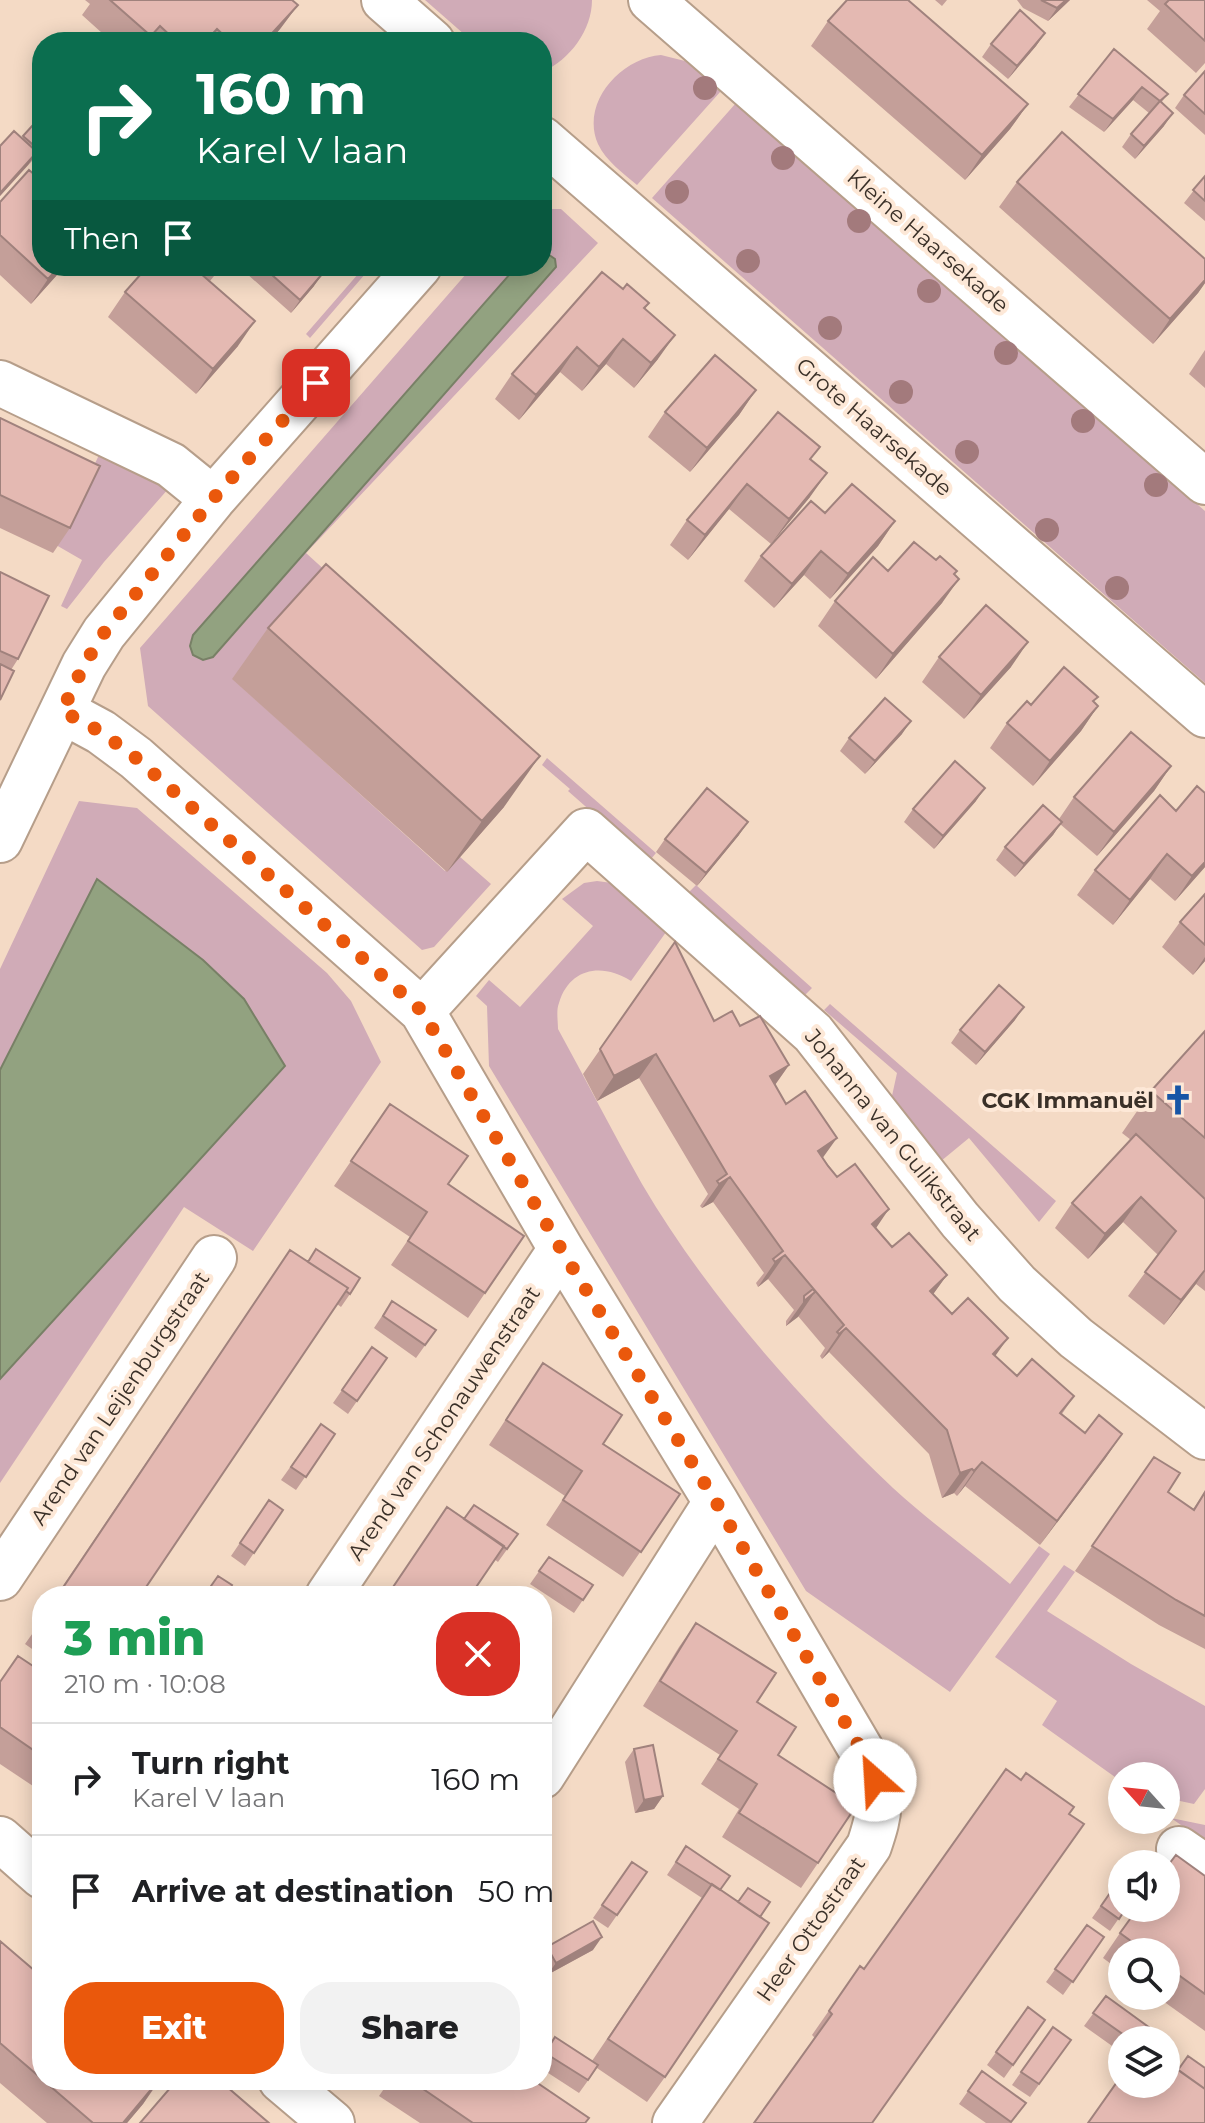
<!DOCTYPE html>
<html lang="en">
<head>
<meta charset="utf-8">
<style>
	body { margin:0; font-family:Montserrat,sans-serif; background:#f2f2f2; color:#202124; height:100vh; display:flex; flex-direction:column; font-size:30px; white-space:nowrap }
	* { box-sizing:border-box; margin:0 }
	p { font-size:26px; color:#757577 }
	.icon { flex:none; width:44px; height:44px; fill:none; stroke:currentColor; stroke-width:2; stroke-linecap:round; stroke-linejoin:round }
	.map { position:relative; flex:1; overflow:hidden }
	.drawer { position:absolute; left:32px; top:1586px; width:520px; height:504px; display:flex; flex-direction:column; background:#fff; border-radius:32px; box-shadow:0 4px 20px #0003 }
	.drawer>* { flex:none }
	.guide { position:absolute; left:32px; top:32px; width:520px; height:244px; border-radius:32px; box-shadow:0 4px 20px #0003; background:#0b6e4f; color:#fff; overflow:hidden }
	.needle { width:52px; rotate:297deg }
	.controls { position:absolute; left:1108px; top:1762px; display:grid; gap:16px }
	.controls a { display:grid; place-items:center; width:72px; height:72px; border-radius:50%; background:#fff; box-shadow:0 4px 20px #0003; font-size:40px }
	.pin { position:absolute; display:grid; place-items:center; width:68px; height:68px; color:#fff; margin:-34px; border-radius:16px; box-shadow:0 4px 12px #0006 }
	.me { position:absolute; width:88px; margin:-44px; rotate:334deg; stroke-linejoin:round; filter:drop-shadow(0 0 6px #0008) }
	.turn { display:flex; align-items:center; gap:28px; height:168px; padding:0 32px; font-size:36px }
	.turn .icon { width:104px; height:104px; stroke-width:2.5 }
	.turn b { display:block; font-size:56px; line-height:68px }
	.then { display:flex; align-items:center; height:76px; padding:0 32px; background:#0003; gap:16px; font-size:30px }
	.round { display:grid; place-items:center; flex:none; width:84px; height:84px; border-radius:32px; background:#f2f2f2 }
	.overview { display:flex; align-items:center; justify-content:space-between; height:136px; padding:0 32px }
	h1 { font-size:48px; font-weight:800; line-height:60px; color:#1e9e55 }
	.button { display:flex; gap:16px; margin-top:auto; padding:16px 32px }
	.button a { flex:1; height:92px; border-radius:32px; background:#ea580c; color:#fff; font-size:32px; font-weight:800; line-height:92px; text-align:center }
	.button a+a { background:#f2f2f2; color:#202124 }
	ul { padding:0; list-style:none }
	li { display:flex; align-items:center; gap:24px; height:112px; padding:0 32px; border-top:2px solid #e0e0e0 }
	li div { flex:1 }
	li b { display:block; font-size:30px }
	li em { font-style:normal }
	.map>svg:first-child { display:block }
	.green { fill:#d0abb7 }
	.water { fill:#92a280; stroke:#788066; stroke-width:2 }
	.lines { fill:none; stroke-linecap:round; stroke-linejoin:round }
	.pedestrian-casing { stroke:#b69e8a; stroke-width:48 }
	.minor-casing { stroke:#b69e8a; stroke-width:48 }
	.tertiary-casing { stroke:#b69e8a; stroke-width:48 }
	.pedestrian { stroke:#fff; stroke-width:44 }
	.minor { stroke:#fff; stroke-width:44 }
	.tertiary { stroke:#fff; stroke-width:44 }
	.tree { fill:#a37a7c }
	.wall { fill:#c49f99 }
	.shaded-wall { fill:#a0827d }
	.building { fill:#e4b9b2; stroke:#a0827d; stroke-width:2 }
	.route { stroke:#ea580c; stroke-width:14; stroke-dasharray:0 25.2 }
	.labels { text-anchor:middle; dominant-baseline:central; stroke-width:8; stroke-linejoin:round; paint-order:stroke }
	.street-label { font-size:22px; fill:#3a3028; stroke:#fde8d7 }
	.poi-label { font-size:22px; font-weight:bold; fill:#3a3028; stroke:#fde8d7; text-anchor:end }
</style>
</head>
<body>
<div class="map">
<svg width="1205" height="2123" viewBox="0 0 1205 2123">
	<rect width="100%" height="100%" fill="#f4dac5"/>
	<path class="green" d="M425,0H592C592,30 570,60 542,72V42H473Z
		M661,55L685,61L721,91L637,185C623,173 606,161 598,144C580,103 621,58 661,55Z
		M736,103L1205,511V683L652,198Z
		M542,209H561L598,243L306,553L328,573L233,679L445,871L459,856L491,884L434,947L422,950L148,706L140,648L473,266H517L193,635V655L203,660L214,657L556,267L555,259L542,250Z
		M365,266H372L310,338L306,334Z
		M99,455L169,488L104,562L67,609L61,606L82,560L56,545Z
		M547,758L656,853L651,859L646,855L644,858L568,791L570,789L542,765Z
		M79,801L137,808L327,973L351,1001L381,1062L253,1251L184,1207L0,1483V1379L285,1066L244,999L203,960L98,879L0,1070V969Z
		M597,881L612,883L669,928L631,981C603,963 570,967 559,1003C556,1010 558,1021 558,1029C586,1080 613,1133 642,1184C708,1296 799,1398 893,1488C930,1522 972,1552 1010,1584L1039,1546L1050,1554L950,1692L806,1591L489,1066L487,1006L476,996L489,980L520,1007L593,926L562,899L584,883Z
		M696,885L812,988L805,995L690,896V891Z
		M830,1004L1056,1201L1039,1222L969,1138L935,1166L890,1105L897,1073L824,1010Z
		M1064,1565L1075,1572L1047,1611L1131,1664L1205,1706V1789L1194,1804L1166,1798V1776H1122V1782L1042,1725L1057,1701L995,1657Z
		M1171,1818L1205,1825V1842Z"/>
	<path class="water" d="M542,250L555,259L556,267L213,657L203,660L193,655L190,646L193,635L517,266H542Z
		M97,879L203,960L244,999L285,1066L0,1379V1070Z"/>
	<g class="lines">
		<g class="pedestrian-casing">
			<path id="pedestrian" d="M1179,1849L1205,1867"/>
		</g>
		<g class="minor-casing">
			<path id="minor" d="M0,383L171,465L213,499
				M62,711L101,732L136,758L422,1011L561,1249L716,1502L870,1765C882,1801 881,1810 869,1846L675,2123
				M0,840L84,665L104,633L213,499L419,266
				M422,1011L586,831L813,1033L960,1220L1017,1284L1076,1338L1205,1437
				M0,1578L214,1258
				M328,1596L561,1249
				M542,1776L716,1502
				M0,1839L42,1876
				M281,2080L332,2123"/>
		</g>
		<g class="tertiary-casing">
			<path id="tertiary" d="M384,0L432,42
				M651,0L1205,482
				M542,139L1205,715"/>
		</g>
		<use href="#pedestrian" class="pedestrian"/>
		<use href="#minor" class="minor"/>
		<use href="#tertiary" class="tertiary"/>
	</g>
	<g class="tree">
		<circle cx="705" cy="88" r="12"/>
		<circle cx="783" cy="158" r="12"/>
		<circle cx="677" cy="192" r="12"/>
		<circle cx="859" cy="221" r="12"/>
		<circle cx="748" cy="261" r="12"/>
		<circle cx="929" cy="291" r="12"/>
		<circle cx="830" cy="328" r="12"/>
		<circle cx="1006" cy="353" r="12"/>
		<circle cx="901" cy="392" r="12"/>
		<circle cx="1083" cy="421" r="12"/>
		<circle cx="967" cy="452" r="12"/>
		<circle cx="1156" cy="485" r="12"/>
		<circle cx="1047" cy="530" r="12"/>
		<circle cx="1117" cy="588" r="12"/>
	</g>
	<path class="wall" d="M85,0H292L298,5L280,29L269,42H112L82,15L90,4Z
		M935,0H947L942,6Z
		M1017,0H1070L1048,21L1023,8Z
		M1147,0H1205V63L1196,73L1147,29L1160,11Z
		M828,21L1028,104L1010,129L965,180L811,46Z
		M1045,33L1036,46L1008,79L982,57L991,44Z
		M1114,49L1168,94L1161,103L1164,126L1135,159L1122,147L1131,134L1149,113L1133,100L1104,132L1069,107Z
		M1205,71V135L1175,108L1184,95Z
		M42,115V150L0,196V146L22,138Z
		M1205,176V221L1184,203Z
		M1017,182L1205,259V283L1198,293L1153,344L999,207Z
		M0,202L42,266H65L31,304L0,275Z
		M193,266H222L210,281Z
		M250,266H315L314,286L291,313L246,273Z
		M623,289L649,303L645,309L658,359L634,388L606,364L582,391L560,372L519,420L495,399L512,374Z
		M125,292L238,346L196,394L108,317Z
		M1205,350V388L1189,374Z
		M756,390L739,415L690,472L648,437L665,412Z
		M778,412L811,460L810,497L771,544L729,509L688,560L670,545L687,520Z
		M0,418L70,528L53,553L0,528Z
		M825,513L895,521L878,546L830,599L804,575L774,608L744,581L761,556Z
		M936,560L954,574L942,603L876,679L818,626L835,601L888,571Z
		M0,572L18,659L11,670L0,700Z
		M268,628L504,807L447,872L232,679Z
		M939,657L1011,667L964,719L922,682Z
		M1094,702L1098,706L1081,731L1033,786L990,748L1007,723L1031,705Z
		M902,734L865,774L840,751L849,738Z
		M1171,766L1154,791L1097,856L1060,824L1053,835L1015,877L996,860L1005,847L1059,819L1074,797Z
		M1205,793V867L1175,901L1150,879L1113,925L1077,895L1095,870L1176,811Z
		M976,801L934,849L904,822L913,809Z
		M739,835L697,886L656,852L665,839Z
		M1205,894V961L1193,975L1162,947L1180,922Z
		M675,942L714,1021L740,1026L789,1065L775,1085L786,1104L823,1158L876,1228L892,1247L947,1275L933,1294L995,1357L1017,1376L1074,1396L1062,1414L1085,1433L1122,1434L1040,1545L965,1486L957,1496L954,1493L942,1498L929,1454L829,1352L822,1359L820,1356L825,1348L798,1316L786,1326V1321L794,1310L768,1279L758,1287L756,1283L764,1273L713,1202L702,1208L700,1206L708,1194L639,1078L597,1101L583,1074Z
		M1015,1020L976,1065L951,1043L960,1030Z
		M1205,1031V1291L1196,1284L1164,1325L1128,1296L1158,1255L1123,1222L1088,1259L1055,1228L1072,1203L1131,1140L1122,1133L1151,1091Z
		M390,1104L448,1184L524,1236L468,1318L391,1265L410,1237L334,1186Z
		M290,1250L350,1294L341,1307L337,1304L140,1596H56Z
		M392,1301L436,1330L416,1358L374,1328Z
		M372,1347L387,1358L348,1414L333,1403Z
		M543,1363L603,1444L680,1494L623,1577L546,1525L565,1496L489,1445Z
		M321,1424L335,1434L296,1490L281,1480Z
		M1154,1457L1168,1492L1193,1509L1205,1492V1649L1159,1625L1075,1571Z
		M269,1500L283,1510L245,1566L231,1556Z
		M464,1519L518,1534L498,1562L494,1559Z
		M549,1557L593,1585L574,1613L530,1584Z
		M42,1617V1656L25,1644L42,1620L40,1619Z
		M696,1623L757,1702L818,1863L801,1888L722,1837L739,1809L701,1784L720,1755L643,1706L679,1647Z
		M42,1672V1792L0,1764V1681Z
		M634,1749L663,1796L654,1809L635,1813L625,1762Z
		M1021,1780L815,2038L812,2035L860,1966L864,1969Z
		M686,1846L720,1890L665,2077L647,2102L597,2068L579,2093L542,2069V2056L555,2037L592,2061L702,1898L667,1875Z
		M632,1862L647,1872L608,1928L593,1918Z
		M1205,1876V2031L1156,1996H1166V1952H1122V1972L1103,1958L1120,1933Z
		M1119,1880L1126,1908L1110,1931L1092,1918Z
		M1087,1925L1104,1937L1063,1995L1046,1982Z
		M0,1941L160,2080L143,2104L127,2123H47L0,2083Z
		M547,1947L593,1950L547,1975L542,1967V1954Z
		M1106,1996L1142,2040H1122V2053L1084,2026Z
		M1028,2007L1045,2020L1004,2078L987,2065Z
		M1053,2027L1071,2040L1030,2097L1012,2085Z
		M982,2071L1011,2123H986L959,2104Z
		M390,2080H533L585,2123H420L379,2096Z"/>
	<path class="shaded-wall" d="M1066,0H1070L1048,21L1057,8Z
		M298,5L280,29L269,42H264Z
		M1045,33L1036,46L1008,79L1017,66Z
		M1142,87L1133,100L1104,132L1113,119Z
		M1028,104L1010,129L965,180L982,155Z
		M1173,113L1164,126L1135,159L1144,146Z
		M37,152L28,165L0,196V193Z
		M60,266H65L31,304L48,279Z
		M323,273L314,286L291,313L300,300Z
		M1205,280V283L1198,293L1153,344L1170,319Z
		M255,321L238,346L196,394L213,369Z
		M675,335L658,359L634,388L651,363Z
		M623,339L606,364L582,391L599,367Z
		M577,347L560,372L519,420L536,395Z
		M756,390L739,415L690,472L707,448Z
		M827,473L810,497L771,544L789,519Z
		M747,484L729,509L688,560L705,535Z
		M895,521L878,546L830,599L848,574Z
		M821,551L804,575L774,608L792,584Z
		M959,579L942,603L876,679L893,654Z
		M1028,642L1011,667L964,719L981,695Z
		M1098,706L1081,731L1033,786L1050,761Z
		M911,721L902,734L865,774L875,761Z
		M540,756L504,807L447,872L482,821Z
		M1171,766L1154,791L1097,856L1114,832Z
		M985,788L976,801L934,849L943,836Z
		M748,822L739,835L697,886L706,873Z
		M1062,822L1053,835L1015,877L1024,864Z
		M1167,854L1150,879L1113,925L1130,900Z
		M1205,862V867L1175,901L1192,876Z
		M1205,957V961L1193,975Z
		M1024,1007L1015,1020L976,1065L985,1052Z
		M656,1054L639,1078L597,1101L614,1076Z
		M789,1065L772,1089L770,1076Z
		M837,1138L819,1163L818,1151Z
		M730,1177L713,1202L702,1208L719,1184Z
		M1141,1197L1123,1222L1088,1259L1105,1234Z
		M889,1209L872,1234V1224Z
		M785,1255L768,1279L758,1287L775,1262Z
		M1205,1270L1196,1284L1164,1325L1181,1300Z
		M947,1275L929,1300L930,1291Z
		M815,1292L798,1317L786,1326L804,1301Z
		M846,1328L829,1352L822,1359L839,1334Z
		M1008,1338L991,1362L993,1354Z
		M1122,1434L1105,1459L1040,1545L1057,1521Z
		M982,1462L965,1486L957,1496L974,1471Z
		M972,1469L954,1493L942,1498L960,1473Z
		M663,1796L654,1809L635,1813L644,1800Z
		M602,1937L593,1950L547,1975L556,1963Z
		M159,2080L143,2104L127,2123H123Z"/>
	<path class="building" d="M110,0H292L298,5L264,42H231L217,29L205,42H189L180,34L175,40L160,26L151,36Z
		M847,0H908L1028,104L982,155L828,21Z
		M1041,0H1066L1057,8Z
		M1169,0H1205V41L1165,4Z
		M1020,10L1045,33L1017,66L991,44Z
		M1114,49L1168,94L1160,101L1142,87L1113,119L1078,94Z
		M1205,71V114L1184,95Z
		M1160,101L1173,113L1144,146L1131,134Z
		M42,115V147L39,150L23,136Z
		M14,131L37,152L0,193V146Z
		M1062,132L1205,259V280L1170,319L1017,182Z
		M29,170L42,181V266H60L48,279L0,235V202Z
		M1205,176V201L1193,190Z
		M148,266H192L255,321L213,369L125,292Z
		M262,266H315L323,273L300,300Z
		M602,272L623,289L627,284L649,303L644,308L675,335L651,363L623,339L599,367L577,347L536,395L512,374Z
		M715,355L756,390L707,448L665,412Z
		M778,412L820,447L810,459L827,473L789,519L747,484L705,535L687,520Z
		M0,418L100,466L70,528L0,495Z
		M852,484L895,521L848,574L821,551L792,584L761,556L811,501L825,513Z
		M914,542L936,560L940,556L957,571L954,574L959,579L893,654L835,601L873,557L888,571Z
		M326,564L540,756L482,821L268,628Z
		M0,572L49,596L18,659L0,651Z
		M986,605L1028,642L981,695L939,657Z
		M0,664L14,671L0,700Z
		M1064,667L1098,697L1093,701L1098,706L1050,761L1007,723L1027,701L1031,705Z
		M885,698L911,721L875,761L849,738Z
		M1131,732L1171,766L1114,832L1074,797Z
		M955,761L985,788L943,836L913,809Z
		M1197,786L1205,793V862L1192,876L1167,854L1130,900L1095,870L1160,795L1176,811Z
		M707,788L748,822L706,873L665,839Z
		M1043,805L1062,822L1024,864L1005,847Z
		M1205,894V945L1180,922Z
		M675,942L714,1021L732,1011L740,1026L760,1016L789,1065L770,1076L786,1104L805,1091L837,1138L818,1151L828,1166L837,1177L855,1164L889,1209L872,1224L892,1247L909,1233L947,1275L930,1291L952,1314L968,1298L1008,1338L993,1354L1017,1376L1032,1359L1074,1396L1060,1413L1085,1433L1099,1415L1122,1434L1057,1521L982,1462L974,1471L972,1469L960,1473L947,1430L846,1328L839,1334L837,1332L844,1325L785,1255L775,1262L773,1259L783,1251L730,1177L719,1184L717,1181L727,1174L656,1054L614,1076L600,1049Z
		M999,985L1024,1007L985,1052L960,1030Z
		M1205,1031V1138L1151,1091Z
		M390,1104L468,1156L448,1184L524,1236L485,1293L408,1241L427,1212L351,1161Z
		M1136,1134L1205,1199V1270L1181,1300L1145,1272L1176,1231L1141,1197L1105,1234L1072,1203Z
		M316,1249L360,1278L350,1294L346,1291L348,1288L308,1262Z
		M290,1250L348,1288L140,1596H60L58,1595Z
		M813,1289L815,1292L804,1301V1296Z
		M392,1301L436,1330L425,1345L383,1316Z
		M372,1347L387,1358L357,1401L342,1390Z
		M543,1363L622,1415L603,1444L680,1494L641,1552L563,1500L582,1471L506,1420Z
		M321,1424L335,1434L306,1477L291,1467Z
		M1154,1457L1180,1473L1168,1492L1194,1510L1205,1492V1616L1176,1600L1092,1546Z
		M269,1500L283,1510L254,1553L240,1543Z
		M474,1505L518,1534L507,1549L464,1519Z
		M447,1507L504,1546L470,1596H387Z
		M549,1557L593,1585L583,1600L539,1571Z
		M218,1576L232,1585L225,1596H204Z
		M42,1620V1637L34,1632Z
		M696,1623L776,1673L757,1702L796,1727L778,1755L856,1806L818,1863L739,1813L757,1784L718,1759L737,1731L660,1681Z
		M18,1656L42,1672V1756L0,1727V1682Z
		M653,1745L663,1796L644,1800L634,1749Z
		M1006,1769L1021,1780L1026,1773L1074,1807L1069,1814L1084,1824L872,2123H754L832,2014L829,2011L860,1966L864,1969Z
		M686,1846L730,1876L720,1890L676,1862Z
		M1176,1855L1205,1876V1994L1166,1966V1952H1146L1120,1933L1138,1908H1166V1868Z
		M632,1862L647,1872L617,1915L602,1905Z
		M1119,1880L1122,1883V1908H1126L1119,1919L1101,1906Z
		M712,1884L769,1923L665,2077L608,2039Z
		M748,1888L770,1902L760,1917L738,1902Z
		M593,1921L602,1937L556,1963L547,1947Z
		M1087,1925L1104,1937L1073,1982L1055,1969Z
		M0,1941L42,1977V2079L0,2043Z
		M1106,1996L1150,2028L1142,2040H1131L1093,2013Z
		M1028,2007L1045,2020L1013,2065L996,2052Z
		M1053,2027L1071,2040L1039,2084L1021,2072Z
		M555,2037L598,2065L588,2080L545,2053Z
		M1188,2056L1205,2068V2089L1178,2070Z
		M1166,2061L1205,2089V2123H1088L1122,2075V2084H1166Z
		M982,2071L1026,2103L1011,2122L968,2091Z
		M43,2080H159L123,2123H93Z
		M177,2080H219L269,2123H140Z
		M410,2080H533L589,2118L585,2123H473Z"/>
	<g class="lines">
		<path class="route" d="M316,383L213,499L104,633L84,665L62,711L101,732L136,758L422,1011L561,1249L716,1502L870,1765L875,1780"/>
	</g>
	<defs>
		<g id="church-bare" transform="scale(2.4)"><path d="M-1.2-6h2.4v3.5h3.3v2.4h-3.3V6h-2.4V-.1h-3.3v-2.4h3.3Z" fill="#1755a6" stroke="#fde8d7" stroke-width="2.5" paint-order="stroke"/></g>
	</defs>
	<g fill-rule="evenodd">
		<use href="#church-bare" x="1178" y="1100"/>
	</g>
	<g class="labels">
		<g class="street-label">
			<text transform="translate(928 241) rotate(41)">Kleine Haarsekade</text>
			<text transform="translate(874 427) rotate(41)">Grote Haarsekade</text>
			<text transform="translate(893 1135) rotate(51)">Johanna van Gulikstraat</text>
			<text transform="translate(120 1398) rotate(-56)">Arend van Leijenburgstraat</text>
			<text transform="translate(444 1423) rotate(-56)">Arend van Schonauwenstraat</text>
			<text transform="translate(811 1929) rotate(-55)">Heer Ottostraat</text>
		</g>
		<g class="poi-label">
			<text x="1154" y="1100">CGK Immanuël</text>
		</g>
	</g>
</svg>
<div class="controls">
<a><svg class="needle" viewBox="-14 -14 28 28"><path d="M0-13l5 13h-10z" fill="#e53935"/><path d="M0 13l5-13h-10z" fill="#757577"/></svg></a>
<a><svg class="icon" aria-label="sound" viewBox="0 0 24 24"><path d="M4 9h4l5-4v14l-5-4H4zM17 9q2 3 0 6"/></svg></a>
<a><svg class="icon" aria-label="search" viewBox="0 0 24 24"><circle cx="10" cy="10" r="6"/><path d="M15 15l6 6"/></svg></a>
<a><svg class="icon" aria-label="layers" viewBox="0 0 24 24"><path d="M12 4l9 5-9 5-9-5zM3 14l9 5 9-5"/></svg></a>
</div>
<div class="pin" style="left:316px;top:383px;background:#d93025"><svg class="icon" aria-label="arrive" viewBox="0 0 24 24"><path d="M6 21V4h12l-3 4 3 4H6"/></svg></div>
<svg class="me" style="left:875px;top:1780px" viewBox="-20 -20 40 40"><circle r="19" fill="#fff"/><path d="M0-13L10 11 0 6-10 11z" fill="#ea580c"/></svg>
<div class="guide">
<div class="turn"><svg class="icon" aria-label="right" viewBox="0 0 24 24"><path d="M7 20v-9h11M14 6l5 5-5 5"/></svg><div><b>160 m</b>Karel V laan</div></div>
<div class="then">Then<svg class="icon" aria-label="arrive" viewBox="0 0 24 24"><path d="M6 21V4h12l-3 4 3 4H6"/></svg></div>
</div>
<section class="drawer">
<div class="overview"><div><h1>3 min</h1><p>210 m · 10:08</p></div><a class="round" style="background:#d93025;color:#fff"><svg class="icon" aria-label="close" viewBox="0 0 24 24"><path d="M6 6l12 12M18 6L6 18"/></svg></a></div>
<ul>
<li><svg class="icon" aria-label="right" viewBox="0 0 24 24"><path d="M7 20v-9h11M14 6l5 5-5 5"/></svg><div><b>Turn right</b><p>Karel V laan</p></div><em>160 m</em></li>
<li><svg class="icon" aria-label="arrive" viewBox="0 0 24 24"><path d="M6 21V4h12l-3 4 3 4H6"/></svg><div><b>Arrive at destination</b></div><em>50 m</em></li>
</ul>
<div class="button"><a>Exit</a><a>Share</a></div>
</section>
</div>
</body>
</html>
